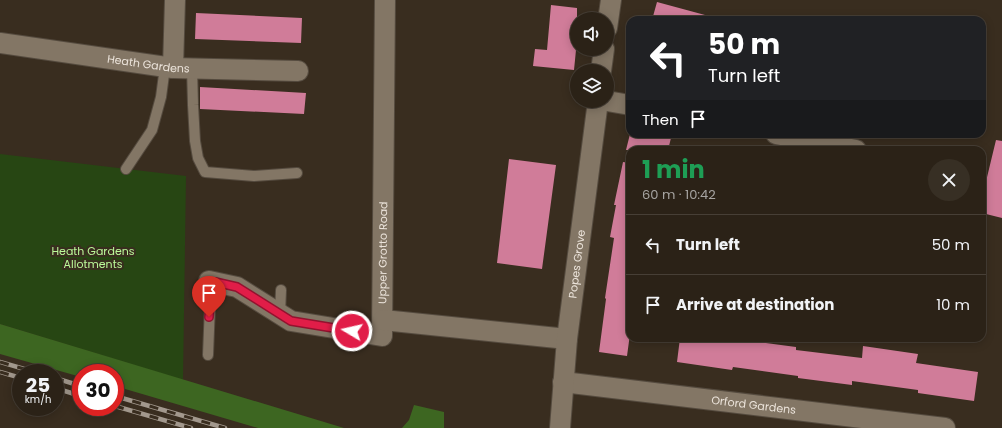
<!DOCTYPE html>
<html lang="en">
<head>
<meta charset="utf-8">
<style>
	body { margin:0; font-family:Poppins,sans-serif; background:#372f24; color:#f1f3f6; height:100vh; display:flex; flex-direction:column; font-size:15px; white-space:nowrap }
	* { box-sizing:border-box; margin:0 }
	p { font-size:13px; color:#a6a4a1 }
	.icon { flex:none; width:22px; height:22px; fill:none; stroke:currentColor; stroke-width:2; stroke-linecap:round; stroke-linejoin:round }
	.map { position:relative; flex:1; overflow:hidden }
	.drawer { position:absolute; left:626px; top:146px; width:360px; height:196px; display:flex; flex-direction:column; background:#2b2217; border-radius:12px; box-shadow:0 2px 10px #0003,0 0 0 1px #473f36 }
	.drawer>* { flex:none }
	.banner { position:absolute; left:626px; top:16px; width:360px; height:122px; border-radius:12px; box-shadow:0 2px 10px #0003,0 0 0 1px #473f36; background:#202124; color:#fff; overflow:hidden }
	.controls { position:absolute; left:570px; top:12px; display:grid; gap:8px }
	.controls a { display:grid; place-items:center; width:44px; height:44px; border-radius:50%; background:#2b2217; box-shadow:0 2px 10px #0003,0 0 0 1px #473f36; font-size:20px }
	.speed { position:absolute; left:12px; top:364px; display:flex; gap:8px; font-size:20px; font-weight:700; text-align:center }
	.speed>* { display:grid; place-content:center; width:52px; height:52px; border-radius:50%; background:#2b2217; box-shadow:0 2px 10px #0003,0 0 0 1px #473f36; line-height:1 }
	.speed small { font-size:10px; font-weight:400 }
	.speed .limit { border:6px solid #d22; background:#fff; color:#111 }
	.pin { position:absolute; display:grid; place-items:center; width:34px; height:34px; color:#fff; margin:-41px -17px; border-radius:50% 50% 50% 0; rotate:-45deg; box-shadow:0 0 4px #0007 }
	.pin .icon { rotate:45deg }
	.me { position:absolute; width:44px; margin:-22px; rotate:279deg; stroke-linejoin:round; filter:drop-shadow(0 0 3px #0008) }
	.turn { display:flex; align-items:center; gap:14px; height:84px; padding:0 16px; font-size:18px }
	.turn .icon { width:52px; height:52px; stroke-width:2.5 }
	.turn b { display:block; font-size:28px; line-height:34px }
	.then { display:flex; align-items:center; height:38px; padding:0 16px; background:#0003; gap:8px; font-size:15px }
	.round { display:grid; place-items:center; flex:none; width:42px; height:42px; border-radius:21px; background:#372f24 }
	.overview { display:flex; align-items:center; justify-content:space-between; height:68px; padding:0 16px }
	h1 { font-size:24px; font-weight:700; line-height:30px; color:#1e9e55 }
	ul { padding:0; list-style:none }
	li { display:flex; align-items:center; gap:12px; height:60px; padding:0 16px; border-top:1px solid #473f36 }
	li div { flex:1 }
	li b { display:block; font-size:15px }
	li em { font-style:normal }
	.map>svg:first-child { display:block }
	.green { fill:#274613 }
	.forest { fill:#3d6621 }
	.building { fill:#d07c99 }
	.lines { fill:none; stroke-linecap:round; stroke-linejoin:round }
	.lane-casing { stroke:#554b3f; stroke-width:12 }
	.street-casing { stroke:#554b3f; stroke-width:22 }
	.lane { stroke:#837665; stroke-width:10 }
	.street { stroke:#837665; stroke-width:20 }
	.rail-casing { stroke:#a2988d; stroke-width:4.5 }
	.rail { stroke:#392d1f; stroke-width:3; stroke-dasharray:9; stroke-linecap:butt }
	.route-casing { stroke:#92132f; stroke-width:10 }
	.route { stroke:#e11d48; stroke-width:7 }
	.labels { text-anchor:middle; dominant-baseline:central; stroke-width:4; stroke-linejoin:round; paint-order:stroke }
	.street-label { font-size:11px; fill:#ebe3da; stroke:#392d1f }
	.park-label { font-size:11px; fill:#bbf999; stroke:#392d1f }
</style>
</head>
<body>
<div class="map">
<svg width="1002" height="428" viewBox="0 0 1002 428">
	<rect width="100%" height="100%" fill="#392d1f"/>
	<path class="green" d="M0,154L186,176L183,380L0,324Z"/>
	<path class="forest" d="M0,324L344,428H258L115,386V373H81V377L0,354Z
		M414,405L444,412V428H402L409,420Z"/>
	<path class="building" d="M657,2L705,15L704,20H652Z
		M551,5L577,8V40L574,70L533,66L535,49L547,50Z
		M196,13L302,18L301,43L195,39Z
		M200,87L306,93L304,114L200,109Z
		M630,134H672L668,150H626Z
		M996,140L1002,141V218L982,213V198Z
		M509,159L556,165L542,269L497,263Z
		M623,162L630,163V334L627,356L599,352L606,299L605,298L614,238L610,237L616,205H614Z
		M680,338H701L742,343V340L796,347V350L862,358L863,346L918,354L916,363L978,372L974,401L918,393V390L852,381V385L798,378V376L733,367L732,370L677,362Z"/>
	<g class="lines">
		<g class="lane-casing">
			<path id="lane" d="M192,68L193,105L195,141L198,158L205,172L254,176L297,173
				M126,169L152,130L161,97L165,67
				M280,314L281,290
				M208,355L210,305L215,282"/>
		</g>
		<g class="street-casing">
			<g id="street">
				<path d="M607,28L611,0"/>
				<path id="s1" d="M0,43L173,68L298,71"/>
				<path d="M173,68L175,0"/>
				<path d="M601,71L604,49"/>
				<path d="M607,101L630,105"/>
				<path d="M776,134L856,150"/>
				<path id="s2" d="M209,281L237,287L291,321L382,336L385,0"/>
				<path d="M383,320L567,339"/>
				<path id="s3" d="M563,382L945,428"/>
				<path id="s4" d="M560,428L567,339L598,101"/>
			</g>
		</g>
		<use href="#lane" class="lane"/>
		<use href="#street" class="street"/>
		<g class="rail-casing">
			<path id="rail" d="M0,362L38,373
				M0,372L21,378
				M55,378L81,386
				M55,388L81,396
				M115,396L225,428
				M115,406L191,428"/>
		</g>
		<use href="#rail" class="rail"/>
	</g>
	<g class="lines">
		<g class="route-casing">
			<path id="route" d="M209,317L210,305L215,282L237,287L291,321L352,331"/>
		</g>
		<use href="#route" class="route"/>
	</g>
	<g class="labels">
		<g class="street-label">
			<text stroke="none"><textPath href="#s1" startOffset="150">Heath Gardens</textPath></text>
			<text stroke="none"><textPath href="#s2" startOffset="268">Upper Grotto Road</textPath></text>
			<text stroke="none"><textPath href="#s4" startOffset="165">Popes Grove</textPath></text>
			<text stroke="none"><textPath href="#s3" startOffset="192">Orford Gardens</textPath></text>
		</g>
		<g class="park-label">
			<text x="93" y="251">Heath Gardens<tspan x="93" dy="13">Allotments</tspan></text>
		</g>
	</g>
</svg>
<div class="controls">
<a><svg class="icon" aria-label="sound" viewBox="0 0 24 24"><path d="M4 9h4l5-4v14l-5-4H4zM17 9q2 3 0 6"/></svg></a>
<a><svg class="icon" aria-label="layers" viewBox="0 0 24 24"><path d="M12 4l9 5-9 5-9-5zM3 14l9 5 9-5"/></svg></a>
</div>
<div class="speed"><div>25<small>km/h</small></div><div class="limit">30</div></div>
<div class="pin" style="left:209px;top:317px;background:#d93025"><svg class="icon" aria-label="arrive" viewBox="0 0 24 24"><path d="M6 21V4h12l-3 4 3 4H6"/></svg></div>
<svg class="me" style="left:352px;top:331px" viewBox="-20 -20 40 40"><circle r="17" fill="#e11d48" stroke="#fff" stroke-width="3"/><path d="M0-11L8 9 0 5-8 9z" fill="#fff"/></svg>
<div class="banner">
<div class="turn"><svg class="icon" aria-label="left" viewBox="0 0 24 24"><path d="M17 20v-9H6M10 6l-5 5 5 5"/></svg><div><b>50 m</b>Turn left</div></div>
<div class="then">Then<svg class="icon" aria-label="arrive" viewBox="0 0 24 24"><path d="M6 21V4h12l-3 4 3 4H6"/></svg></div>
</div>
<section class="drawer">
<div class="overview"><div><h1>1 min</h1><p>60 m · 10:42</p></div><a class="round"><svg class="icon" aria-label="close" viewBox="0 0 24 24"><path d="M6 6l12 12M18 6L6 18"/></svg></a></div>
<ul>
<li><svg class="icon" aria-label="left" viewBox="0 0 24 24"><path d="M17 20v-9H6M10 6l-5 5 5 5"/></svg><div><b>Turn left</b></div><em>50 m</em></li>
<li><svg class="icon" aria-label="arrive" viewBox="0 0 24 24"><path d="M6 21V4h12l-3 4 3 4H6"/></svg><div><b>Arrive at destination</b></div><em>10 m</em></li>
</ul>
</section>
</div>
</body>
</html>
